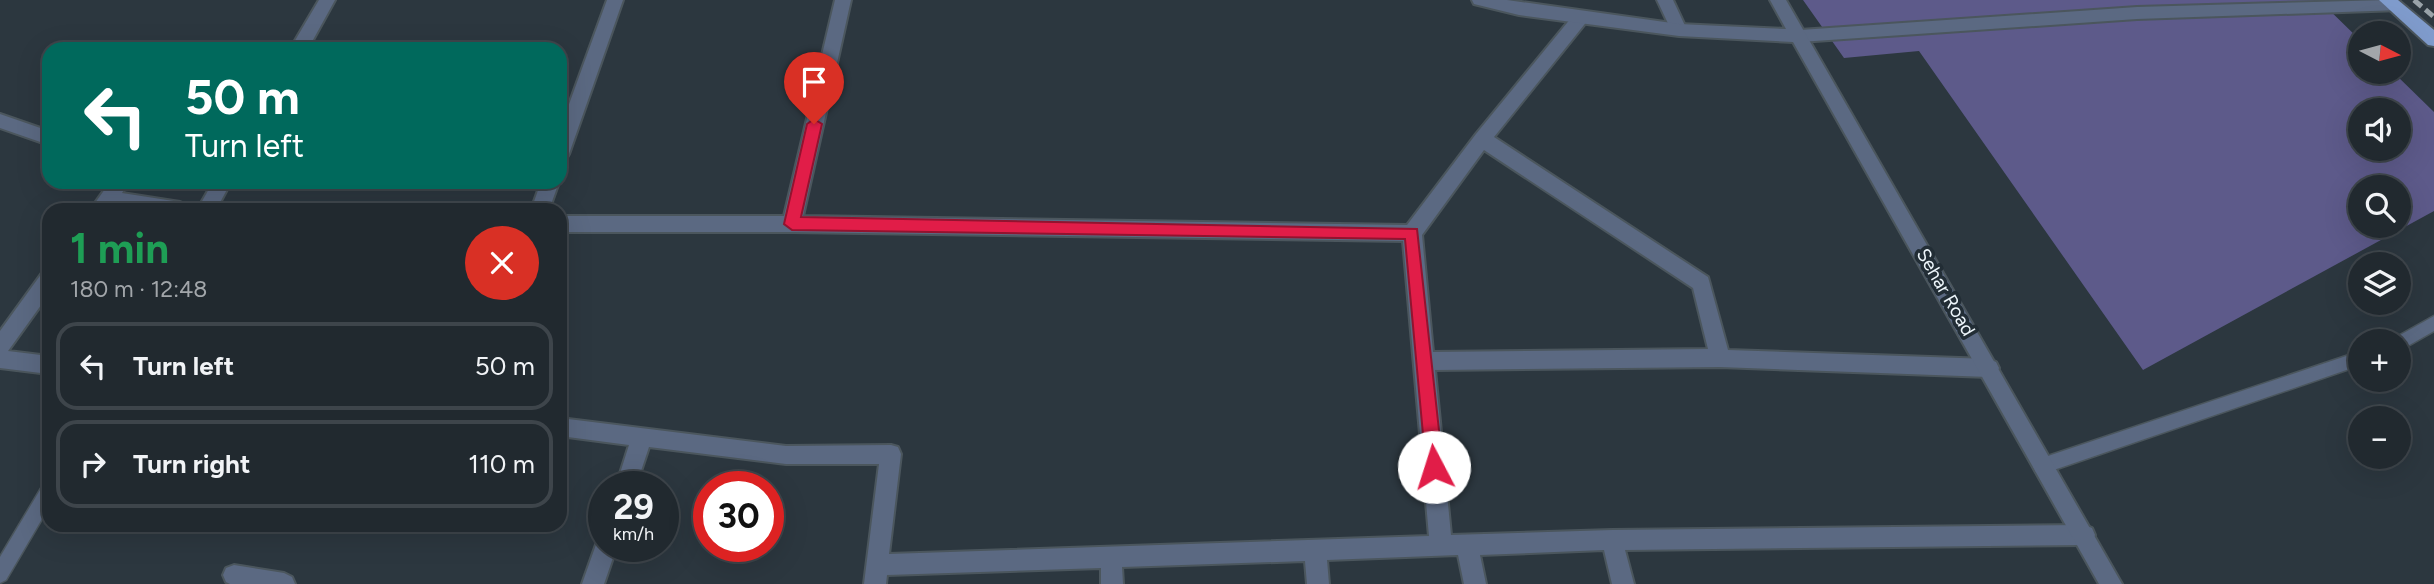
<!DOCTYPE html>
<html lang="en">
<head>
<meta charset="utf-8">
<style>
	body { margin:0; font-family:Figtree,sans-serif; background:#2d353b; color:#f1f3f6; height:100vh; display:flex; flex-direction:column; font-size:26px; white-space:nowrap }
	* { box-sizing:border-box; margin:0 }
	p { font-size:23px; color:#a2a6aa }
	.icon { flex:none; width:38px; height:38px; fill:none; stroke:currentColor; stroke-width:2; stroke-linecap:round; stroke-linejoin:round }
	.map { position:relative; flex:1; overflow:hidden }
	.sheet { position:absolute; left:42px; top:203px; width:525px; height:329px; display:flex; flex-direction:column; background:#21292f; border-radius:21px; box-shadow:0 7px 28px #0002,0 0 0 2px #3e454b }
	.sheet>* { flex:none }
	.guide { position:absolute; left:42px; top:42px; width:525px; height:147px; border-radius:21px; box-shadow:0 7px 28px #0002,0 0 0 2px #3e454b; background:#00695c; color:#fff; overflow:hidden }
	.needle { width:46px; rotate:96deg }
	.fabs { position:absolute; left:2348px; top:21px; display:grid; gap:14px }
	.fabs a { display:grid; place-items:center; width:63px; height:63px; border-radius:50%; background:#21292f; box-shadow:0 7px 28px #0002,0 0 0 2px #3e454b; font-size:35px }
	.speed { position:absolute; left:588px; top:471px; display:flex; gap:14px; font-size:35px; font-weight:700; text-align:center }
	.speed>* { display:grid; place-content:center; width:91px; height:91px; border-radius:50%; background:#21292f; box-shadow:0 7px 28px #0002,0 0 0 2px #3e454b; line-height:1 }
	.speed small { font-size:18px; font-weight:400 }
	.speed .limit { border:10px solid #d22; background:#fff; color:#111 }
	.pin { position:absolute; display:grid; place-items:center; width:60px; height:60px; color:#fff; margin:-72px -30px; border-radius:50% 50% 50% 0; rotate:-45deg; box-shadow:0 0 7px #0007 }
	.pin .icon { rotate:45deg }
	.me { position:absolute; width:77px; margin:-38px; rotate:355deg; stroke-linejoin:round; filter:drop-shadow(0 0 5px #0008) }
	.turn { display:flex; align-items:center; gap:24px; height:147px; padding:0 28px; font-size:32px }
	.turn .icon { width:91px; height:91px; stroke-width:2.5 }
	.turn b { display:block; font-size:49px; line-height:60px }
	.round { display:grid; place-items:center; flex:none; width:74px; height:74px; border-radius:37px; background:#2d353b }
	.summary { display:flex; align-items:center; justify-content:space-between; height:119px; padding:0 28px }
	h1 { font-size:42px; font-weight:700; line-height:52px; color:#1e9e55 }
	ul { padding:0; list-style:none }
	li { display:flex; align-items:center; gap:21px; height:88px; margin:0 14px 10px; padding:0 14px; border:4px solid #3e454b; border-radius:21px }
	li div { flex:1 }
	li b { display:block; font-size:26px }
	li em { font-style:normal }
	.map>svg:first-child { display:block }
	.green { fill:#5d5a8a; fill-rule:evenodd }
	.lines { fill:none; stroke-linecap:round; stroke-linejoin:round }
	.service-casing { stroke:#4b565d; stroke-width:3 }
	.minor-casing { stroke:#4b565d; stroke-width:4 }
	.tertiary-casing { stroke:#4b565d; stroke-width:4 }
	.primary-casing { stroke:#4b565d; stroke-width:4 }
	.service { fill:#5b6982; fill-rule:evenodd }
	.minor { fill:#5b6982; fill-rule:evenodd }
	.tertiary { fill:#5b6982; fill-rule:evenodd }
	.primary { fill:#7f9bcc; fill-rule:evenodd }
	.rail { stroke:#99a3a9; stroke-width:5; stroke-dasharray:10 5; stroke-linecap:butt }
	.route { fill:#e11d48; stroke:#92132f; stroke-width:2 }
	.labels { text-anchor:middle; dominant-baseline:central; stroke-width:7; stroke-linejoin:round; paint-order:stroke }
	.street-label { font-size:19px; fill:#eef6fb; stroke:#222d35 }
</style>
</head>
<body>
<div class="map">
<svg width="2434" height="584" viewBox="0 0 2434 584">
	<rect width="100%" height="100%" fill="#2c373f"/>
	<path class="green" d="M1803,0H2319L2361,41V72H2393L2434,112V211L2143,370L1919,51L1844,58ZM2361,110H2399V149H2361ZM2361,187H2399V226H2361Z"/>
	<g class="lines">
		<g class="service-casing">
			<path id="service" d="M2434,316V331L2399,351V341H2392L2393,339Z
				M2361,351V365L2042,474L2036,472L2033,466L2036,460L2042,458Z
				M49,483V507L6,580L0,583V557L43,485Z"/>
		</g>
		<g class="minor-casing">
			<path id="minor" d="M319,0H335L308,49H290Z
				M607,0H623L569,154L566,159L560,161V129Z
				M835,0H851L803,216L1407,225L1476,134L1576,12H1588L1590,16L1588,20L1494,137L1708,277L1728,350L1989,359L1996,362L1999,368L1996,374L1989,377L1720,367L1435,370L1451,535L1612,530L2084,525L2092,528L2095,535L2092,542L2084,545L1625,550L1634,584H1612L1604,550L1480,555L1486,584H1464L1458,555L1327,560L1329,584H1307L1305,561L1122,567L1123,584H1101V568L887,575L886,584H864L879,464H786L649,447L636,486H616L629,445L560,436V418L786,446L891,445L898,447L901,454L889,554L1429,536L1403,241L792,232H560V216H784ZM1484,150L1693,288L1708,349L1433,352L1422,235Z
				M1657,0H1673L1687,30L1685,34H1673Z
				M2388,0L2400,2L2402,6L2400,10L2137,19L1800,42L1794,40L1792,36L1794,32L1800,30L2137,7Z
				M0,114L49,131V145L0,128Z
				M110,182H129L122,193L180,202L187,205L189,210H134L112,206L110,210H90Z
				M213,182H231L216,210H197Z
				M541,182H559L549,210H531Z
				M49,271V294L8,351L49,356V374L0,368V331L42,273Z
				M604,537V546H617L604,584H582L598,539Z
				M234,565L284,573L292,577L295,584H230L226,582L223,575L226,568Z"/>
		</g>
		<g class="tertiary-casing">
			<path id="tertiary" d="M1472,0H1507L1679,24L1786,29L1770,0H1786L2122,584H2099L1793,42L1679,36L1519,15L1474,4Z"/>
		</g>
		<g class="primary-casing">
			<path id="primary" d="M2379,0H2398L2434,30V46L2428,45Z"/>
		</g>
		<use href="#service" class="service"/>
		<use href="#minor" class="minor"/>
		<use href="#tertiary" class="tertiary"/>
		<use href="#primary" class="primary"/>
		<path class="rail" d="M2414,0L2434,17"/>
	</g>
	<path class="route" d="M814,119L822,124L801,217L1417,229L1443,467L1440,472L1434,474L1428,472L1426,467L1405,239L792,230L784,224L807,124Z"/>
	<g class="labels">
		<g class="street-label">
			<text transform="translate(1946 292) rotate(60)">Sehar Road</text>
		</g>
	</g>
</svg>
<div class="fabs">
<a><svg class="needle" viewBox="-14 -14 28 28"><path d="M0-13l5 13h-10z" fill="#e53935"/><path d="M0 13l5-13h-10z" fill="#a2a6aa"/></svg></a>
<a><svg class="icon" aria-label="sound" viewBox="0 0 24 24"><path d="M4 9h4l5-4v14l-5-4H4zM17 9q2 3 0 6"/></svg></a>
<a><svg class="icon" aria-label="search" viewBox="0 0 24 24"><circle cx="10" cy="10" r="6"/><path d="M15 15l6 6"/></svg></a>
<a><svg class="icon" aria-label="layers" viewBox="0 0 24 24"><path d="M12 4l9 5-9 5-9-5zM3 14l9 5 9-5"/></svg></a>
<a>+</a>
<a>−</a>
</div>
<div class="speed"><div>29<small>km/h</small></div><div class="limit">30</div></div>
<div class="pin" style="left:814px;top:124px;background:#d93025"><svg class="icon" aria-label="arrive" viewBox="0 0 24 24"><path d="M6 21V4h12l-3 4 3 4H6"/></svg></div>
<svg class="me" style="left:1434px;top:467px" viewBox="-20 -20 40 40"><circle r="19" fill="#fff"/><path d="M0-13L10 11 0 6-10 11z" fill="#e11d48"/></svg>
<div class="guide">
<div class="turn"><svg class="icon" aria-label="left" viewBox="0 0 24 24"><path d="M17 20v-9H6M10 6l-5 5 5 5"/></svg><div><b>50 m</b>Turn left</div></div>
</div>
<section class="sheet">
<div class="summary"><div><h1>1 min</h1><p>180 m · 12:48</p></div><a class="round" style="background:#d93025;color:#fff"><svg class="icon" aria-label="close" viewBox="0 0 24 24"><path d="M6 6l12 12M18 6L6 18"/></svg></a></div>
<ul>
<li><svg class="icon" aria-label="left" viewBox="0 0 24 24"><path d="M17 20v-9H6M10 6l-5 5 5 5"/></svg><div><b>Turn left</b></div><em>50 m</em></li>
<li><svg class="icon" aria-label="right" viewBox="0 0 24 24"><path d="M7 20v-9h11M14 6l5 5-5 5"/></svg><div><b>Turn right</b></div><em>110 m</em></li>
</ul>
</section>
</div>
</body>
</html>
